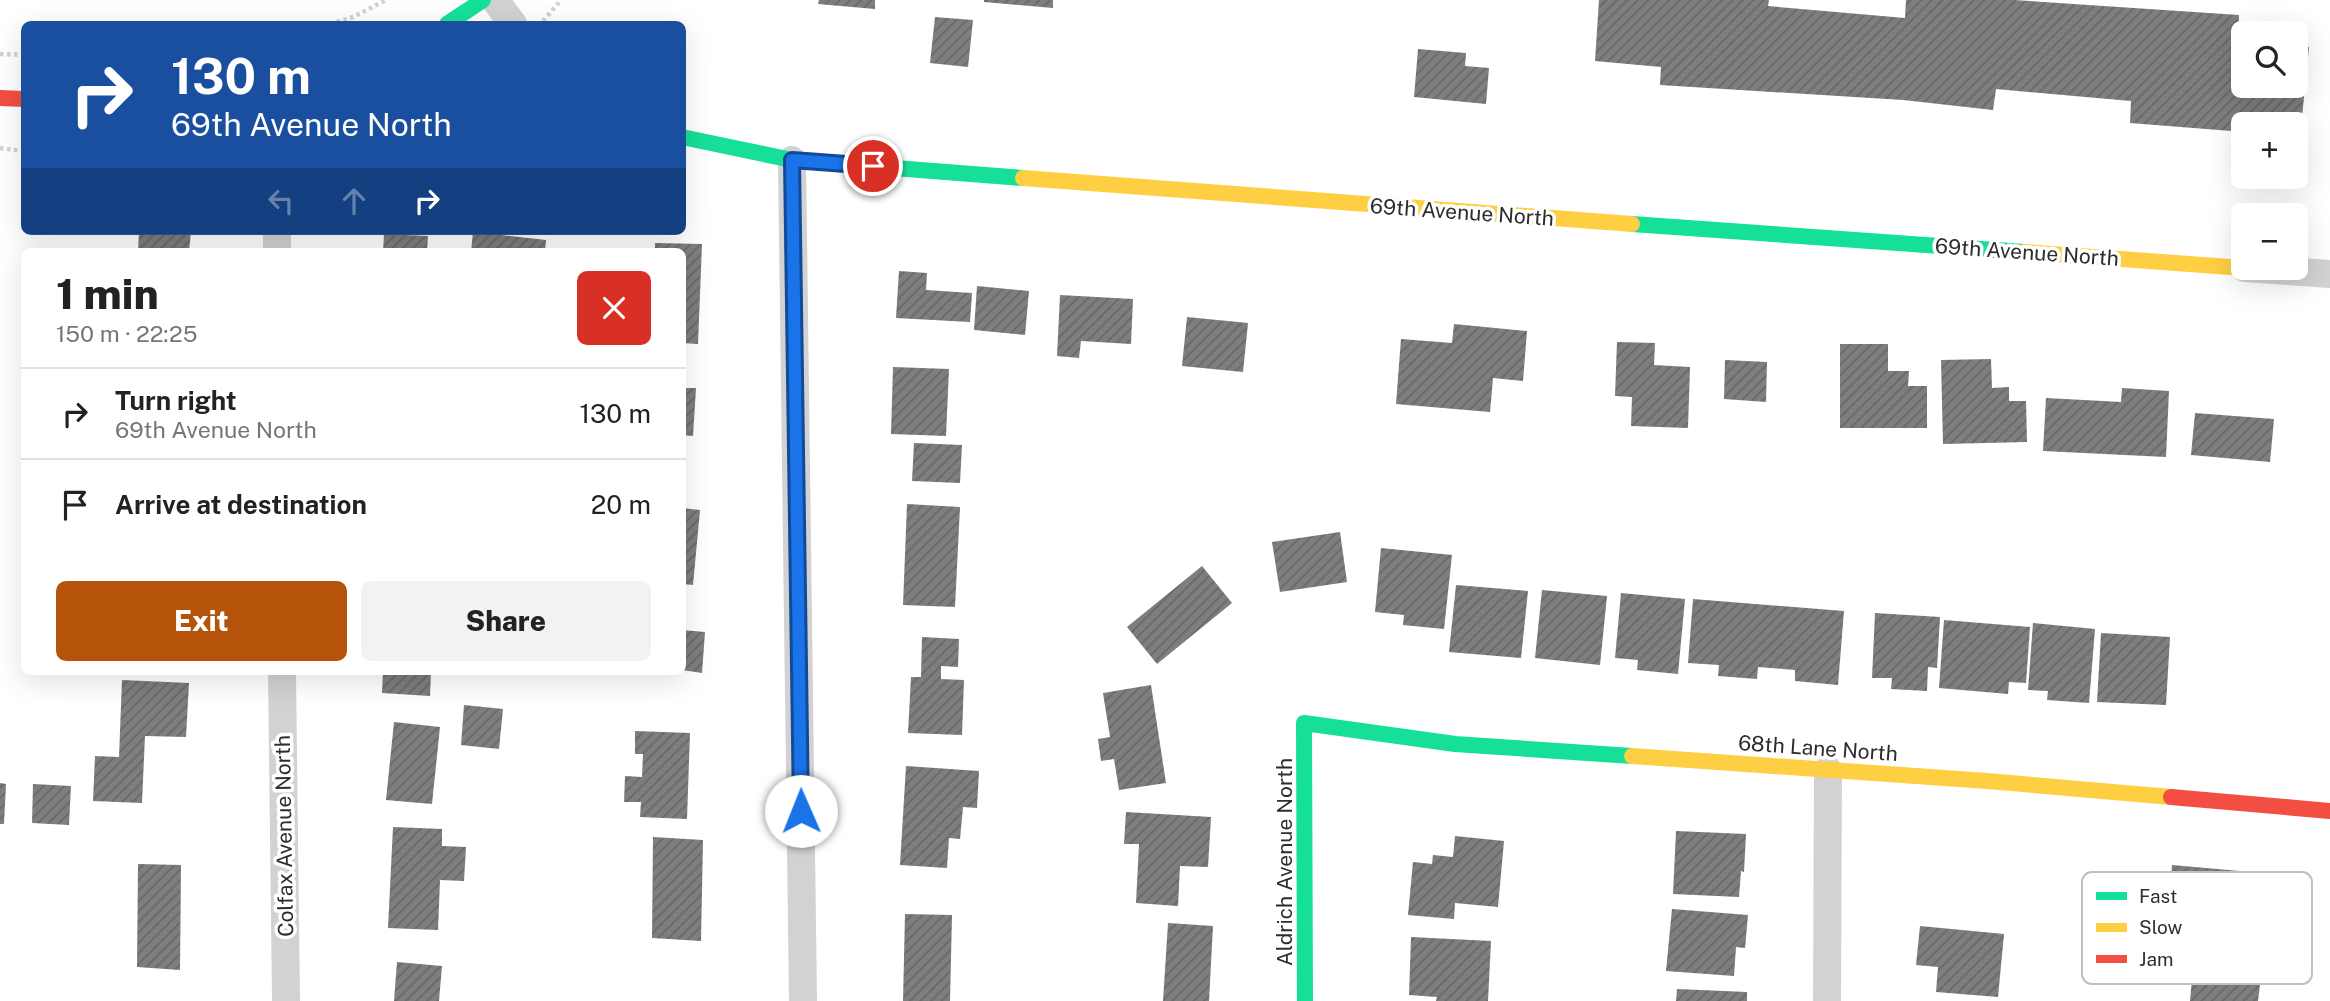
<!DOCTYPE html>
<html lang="en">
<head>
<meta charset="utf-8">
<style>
	body { margin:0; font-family:"Public Sans",sans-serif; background:#f2f2f2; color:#222; height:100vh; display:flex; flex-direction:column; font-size:26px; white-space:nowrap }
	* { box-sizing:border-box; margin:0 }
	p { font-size:23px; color:#767676 }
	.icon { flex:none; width:38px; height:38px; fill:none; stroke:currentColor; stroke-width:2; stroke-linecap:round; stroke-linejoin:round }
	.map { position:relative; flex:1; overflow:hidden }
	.panel { position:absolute; left:21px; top:248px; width:665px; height:427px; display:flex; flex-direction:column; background:#fff; border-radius:10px; box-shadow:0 7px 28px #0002 }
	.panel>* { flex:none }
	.banner { position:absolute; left:21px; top:21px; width:665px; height:214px; border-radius:10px; box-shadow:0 7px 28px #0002; background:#1a4fa0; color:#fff; overflow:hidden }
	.fabs { position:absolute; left:2231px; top:21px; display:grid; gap:14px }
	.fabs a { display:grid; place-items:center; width:77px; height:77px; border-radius:10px; background:#fff; box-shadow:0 7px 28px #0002; font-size:35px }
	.pin { position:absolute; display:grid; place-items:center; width:60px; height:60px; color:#fff; margin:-30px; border:4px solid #fff; border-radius:50%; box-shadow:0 2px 7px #0007 }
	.me { position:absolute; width:77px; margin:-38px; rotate:359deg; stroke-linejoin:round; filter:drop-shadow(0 0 5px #0008) }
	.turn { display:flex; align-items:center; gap:24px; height:147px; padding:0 35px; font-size:32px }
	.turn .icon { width:91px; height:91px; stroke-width:2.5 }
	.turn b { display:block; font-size:49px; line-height:60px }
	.lanes { display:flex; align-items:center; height:66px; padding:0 35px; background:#0003; justify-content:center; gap:35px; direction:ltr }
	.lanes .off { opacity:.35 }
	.round { display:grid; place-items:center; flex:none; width:74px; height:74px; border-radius:10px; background:#f2f2f2 }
	.head { display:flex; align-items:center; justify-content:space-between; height:119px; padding:0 35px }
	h1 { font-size:42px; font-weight:800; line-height:52px }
	.action { display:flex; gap:14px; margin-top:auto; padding:14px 35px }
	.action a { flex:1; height:80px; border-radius:10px; background:#b45309; color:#fff; font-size:28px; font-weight:800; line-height:80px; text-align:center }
	.action a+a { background:#f2f2f2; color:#222 }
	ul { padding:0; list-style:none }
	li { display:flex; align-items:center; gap:21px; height:91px; padding:0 35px; border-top:2px solid #e0e0e0 }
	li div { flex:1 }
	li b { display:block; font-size:26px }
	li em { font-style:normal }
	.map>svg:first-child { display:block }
	.building { fill:url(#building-hatch) }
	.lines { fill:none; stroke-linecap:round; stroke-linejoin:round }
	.path { stroke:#d2d2d2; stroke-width:4.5; stroke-dasharray:3.5 3.5; stroke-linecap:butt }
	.street { stroke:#d2d2d2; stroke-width:28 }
	.fast { stroke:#16e098; stroke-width:16 }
	.slow { stroke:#ffcf43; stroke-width:16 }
	.jam { stroke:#f24e42; stroke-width:16 }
	.route-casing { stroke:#114b97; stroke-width:18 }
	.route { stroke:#1a73e8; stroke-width:12 }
	.labels { text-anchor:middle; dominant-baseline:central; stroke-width:7; stroke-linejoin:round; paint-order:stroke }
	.street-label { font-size:21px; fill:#2d2d2d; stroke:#fff }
	.key { fill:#fff; stroke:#c0c0c0; stroke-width:2 }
	.key-label { font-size:19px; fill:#2d2d2d }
</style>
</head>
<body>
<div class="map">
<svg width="2330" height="1001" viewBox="0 0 2330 1001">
	<defs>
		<pattern id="building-hatch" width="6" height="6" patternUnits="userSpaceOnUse" patternTransform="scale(1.75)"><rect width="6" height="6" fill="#7e7e7e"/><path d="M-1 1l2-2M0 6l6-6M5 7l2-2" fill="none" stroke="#686868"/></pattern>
	</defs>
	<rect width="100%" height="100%" fill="#fff"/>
	<path class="building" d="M819,0H875V9L818,4Z
		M984,0H1053V8L984,2Z
		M1599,0H1769L1768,6L1905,18L1906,0H2014L2239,15L2238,43H2244V86H2296V47H2309L2300,137L2296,136V124H2244V132L2130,123L2131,101L1996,89L1993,110L1903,100L1660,85L1661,67L1595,61Z
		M935,17L973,20L968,67L930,63Z
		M1418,49L1466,53L1465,66L1489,68L1486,104L1414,97Z
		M139,231H191L189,252H138Z
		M473,232L546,240L545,252H471Z
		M384,234L428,236L427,252H383Z
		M655,243L702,244L698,344L682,343V252H655Z
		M899,271L927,273L926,290L972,293L970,322L896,318Z
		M977,286L1029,291L1025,335L974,330Z
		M1060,295L1133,299L1131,344L1081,341L1079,358L1057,356Z
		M1187,317L1248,323L1243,372L1182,366Z
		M1454,324L1527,331L1523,381L1493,378L1490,412L1396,404L1401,339L1452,343Z
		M1617,342L1655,343L1654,365L1690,367L1688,428L1631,426L1632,397L1615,396Z
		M1840,344H1888V371H1909L1908,386H1927V428H1840Z
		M1991,359L1992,388L2009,387V401H2026L2027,442L1943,444L1941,360Z
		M1725,360L1767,362L1766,402L1724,399Z
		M893,367L949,369L946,436L891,434Z
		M682,388H696L693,436L682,435Z
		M2122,388L2169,391L2166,457L2043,451L2046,398L2121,402Z
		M2195,413L2274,419L2270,462L2191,455Z
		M914,443L962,445L960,483L912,481Z
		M907,504L960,507L955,607L903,605Z
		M682,508L700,510L693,585L682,584Z
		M1340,532L1347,582L1280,592L1272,542Z
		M1381,548L1452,555L1444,629L1403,625L1404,615L1375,612Z
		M1202,566L1232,603L1157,664L1127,627Z
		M1456,585L1528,591L1521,658L1449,652Z
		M1542,590L1607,596L1600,665L1535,658Z
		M1621,593L1685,599L1678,674L1637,670L1638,660L1615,658Z
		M1693,599L1844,611L1838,685L1795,681V670L1758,667L1757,679L1718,676L1719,665L1688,663Z
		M1875,613L1940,617L1937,668L1928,667L1927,691L1891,689L1892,678H1872Z
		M1944,620L2030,627L2026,683L2009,682L2008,694L1939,688Z
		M2033,623L2095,629L2089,703L2047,700L2048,691L2028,690Z
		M682,630L705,632L702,673L682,670Z
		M2101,633L2170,637L2166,705L2097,702Z
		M922,637L959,639L958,667L941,666V679L964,680L962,735L908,733L911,677H921Z
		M383,672H431L430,696L382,693Z
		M122,680L189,683L186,737L145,736L142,803L93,801L95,756L119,757Z
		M1151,685L1166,783L1119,790L1114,759L1101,761L1098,739L1110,737L1103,693Z
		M464,705L503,709L499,749L461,745Z
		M394,722L440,727L432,804L386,800Z
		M635,731L690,733L687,819L640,817L641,802H624L625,776L642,777L643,754H635Z
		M906,766L979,771L977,808L963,807L960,839L949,838L947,868L900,865Z
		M0,783L6,784L4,824H0Z
		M33,784L71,786L69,825L32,823Z
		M1126,812L1211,817L1208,867L1180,866L1178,906L1136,903L1139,844H1124Z
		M393,827L442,829V846L466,847L464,881L440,880L438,930L388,928Z
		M1676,831L1746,834L1744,872L1741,871L1739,897L1673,894Z
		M1455,836L1504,841L1498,907L1455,903L1454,919L1408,915L1413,862L1432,864L1433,855L1453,857Z
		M653,837L703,840L701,941L652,938Z
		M138,864L181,865L180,970L137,967Z
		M2172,865L2251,872L2246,936L2167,929Z
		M1672,909L1748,915L1745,948L1736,947L1734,976L1666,971Z
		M905,914L952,915L950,1001H903Z
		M1168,923L1213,926L1209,1001H1163Z
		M1920,926L2004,934L1998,997L1936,992L1938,967L1916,965Z
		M1411,937L1491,941L1488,1001H1436L1437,997L1409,995Z
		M2195,946L2264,952L2258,1001H2190Z
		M397,962L442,966L439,1001H394Z
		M1677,989L1747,992V1001H1676Z"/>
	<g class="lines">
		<path class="path" d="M543,21L561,0
			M330,24L353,17L386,0
			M0,54L24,55
			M0,148L24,151"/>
		<path class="street" d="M495,0L513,24
			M792,160L803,1001
			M277,231V252
			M2245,268L2330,274
			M282,672L286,1001
			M1827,1001L1828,770"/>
		<path class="fast" d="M447,24L483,0
			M682,137L792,160L1023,178
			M1632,224L2024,252
			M1305,1001L1304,723L1455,744L1632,756"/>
		<path class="slow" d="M1023,178L1632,224
			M2024,252L2244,268
			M1632,756L1987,781L2171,797"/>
		<path class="jam" d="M0,98L24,99
			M2171,797L2330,811"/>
	</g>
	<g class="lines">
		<g class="route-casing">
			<path id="route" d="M801,811L792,160L873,166"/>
		</g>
		<use href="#route" class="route"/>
	</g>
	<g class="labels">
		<g class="street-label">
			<text transform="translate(1462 212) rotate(4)">69th Avenue North</text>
			<text transform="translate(2027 252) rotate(4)">69th Avenue North</text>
			<text transform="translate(1818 748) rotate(4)">68th Lane North</text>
			<text transform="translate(284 836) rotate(-91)">Colfax Avenue North</text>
			<text transform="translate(1284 862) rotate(-90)">Aldrich Avenue North</text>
		</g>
	</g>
	<rect x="2082" y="872" width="230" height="112" rx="10" class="key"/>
	<rect x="2096" y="892" width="31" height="8" fill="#16e098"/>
	<rect x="2096" y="923" width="31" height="9" fill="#ffcf43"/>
	<rect x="2096" y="955" width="31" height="8" fill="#f24e42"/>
	<g class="key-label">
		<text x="2139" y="903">Fast</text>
		<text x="2139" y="934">Slow</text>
		<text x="2139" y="966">Jam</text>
	</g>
</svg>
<div class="fabs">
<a><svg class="icon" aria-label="search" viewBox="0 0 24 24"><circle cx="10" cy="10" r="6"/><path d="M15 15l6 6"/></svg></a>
<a>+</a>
<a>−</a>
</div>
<div class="pin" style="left:873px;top:166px;background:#d93025"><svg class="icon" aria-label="arrive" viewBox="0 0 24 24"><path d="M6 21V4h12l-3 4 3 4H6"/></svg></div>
<svg class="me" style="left:801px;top:811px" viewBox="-20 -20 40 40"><circle r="19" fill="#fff"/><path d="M0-13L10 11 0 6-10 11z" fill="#1a73e8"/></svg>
<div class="banner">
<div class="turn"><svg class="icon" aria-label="right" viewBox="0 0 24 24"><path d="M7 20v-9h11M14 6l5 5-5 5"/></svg><div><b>130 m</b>69th Avenue North</div></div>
<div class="lanes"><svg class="icon off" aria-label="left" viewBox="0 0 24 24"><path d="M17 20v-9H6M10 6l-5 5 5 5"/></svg><svg class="icon off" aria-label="ahead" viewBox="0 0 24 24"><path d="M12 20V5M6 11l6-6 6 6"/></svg><svg class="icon" aria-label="right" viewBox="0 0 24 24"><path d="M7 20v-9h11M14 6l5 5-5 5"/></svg></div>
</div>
<section class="panel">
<div class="head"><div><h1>1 min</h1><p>150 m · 22:25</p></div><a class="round" style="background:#d93025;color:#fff"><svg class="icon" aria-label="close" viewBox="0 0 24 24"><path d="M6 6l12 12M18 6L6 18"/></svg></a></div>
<ul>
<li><svg class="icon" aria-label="right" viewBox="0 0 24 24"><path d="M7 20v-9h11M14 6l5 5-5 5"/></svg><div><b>Turn right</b><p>69th Avenue North</p></div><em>130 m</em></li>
<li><svg class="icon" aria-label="arrive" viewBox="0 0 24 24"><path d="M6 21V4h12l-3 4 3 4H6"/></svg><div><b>Arrive at destination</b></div><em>20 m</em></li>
</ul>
<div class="action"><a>Exit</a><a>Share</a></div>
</section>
</div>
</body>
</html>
